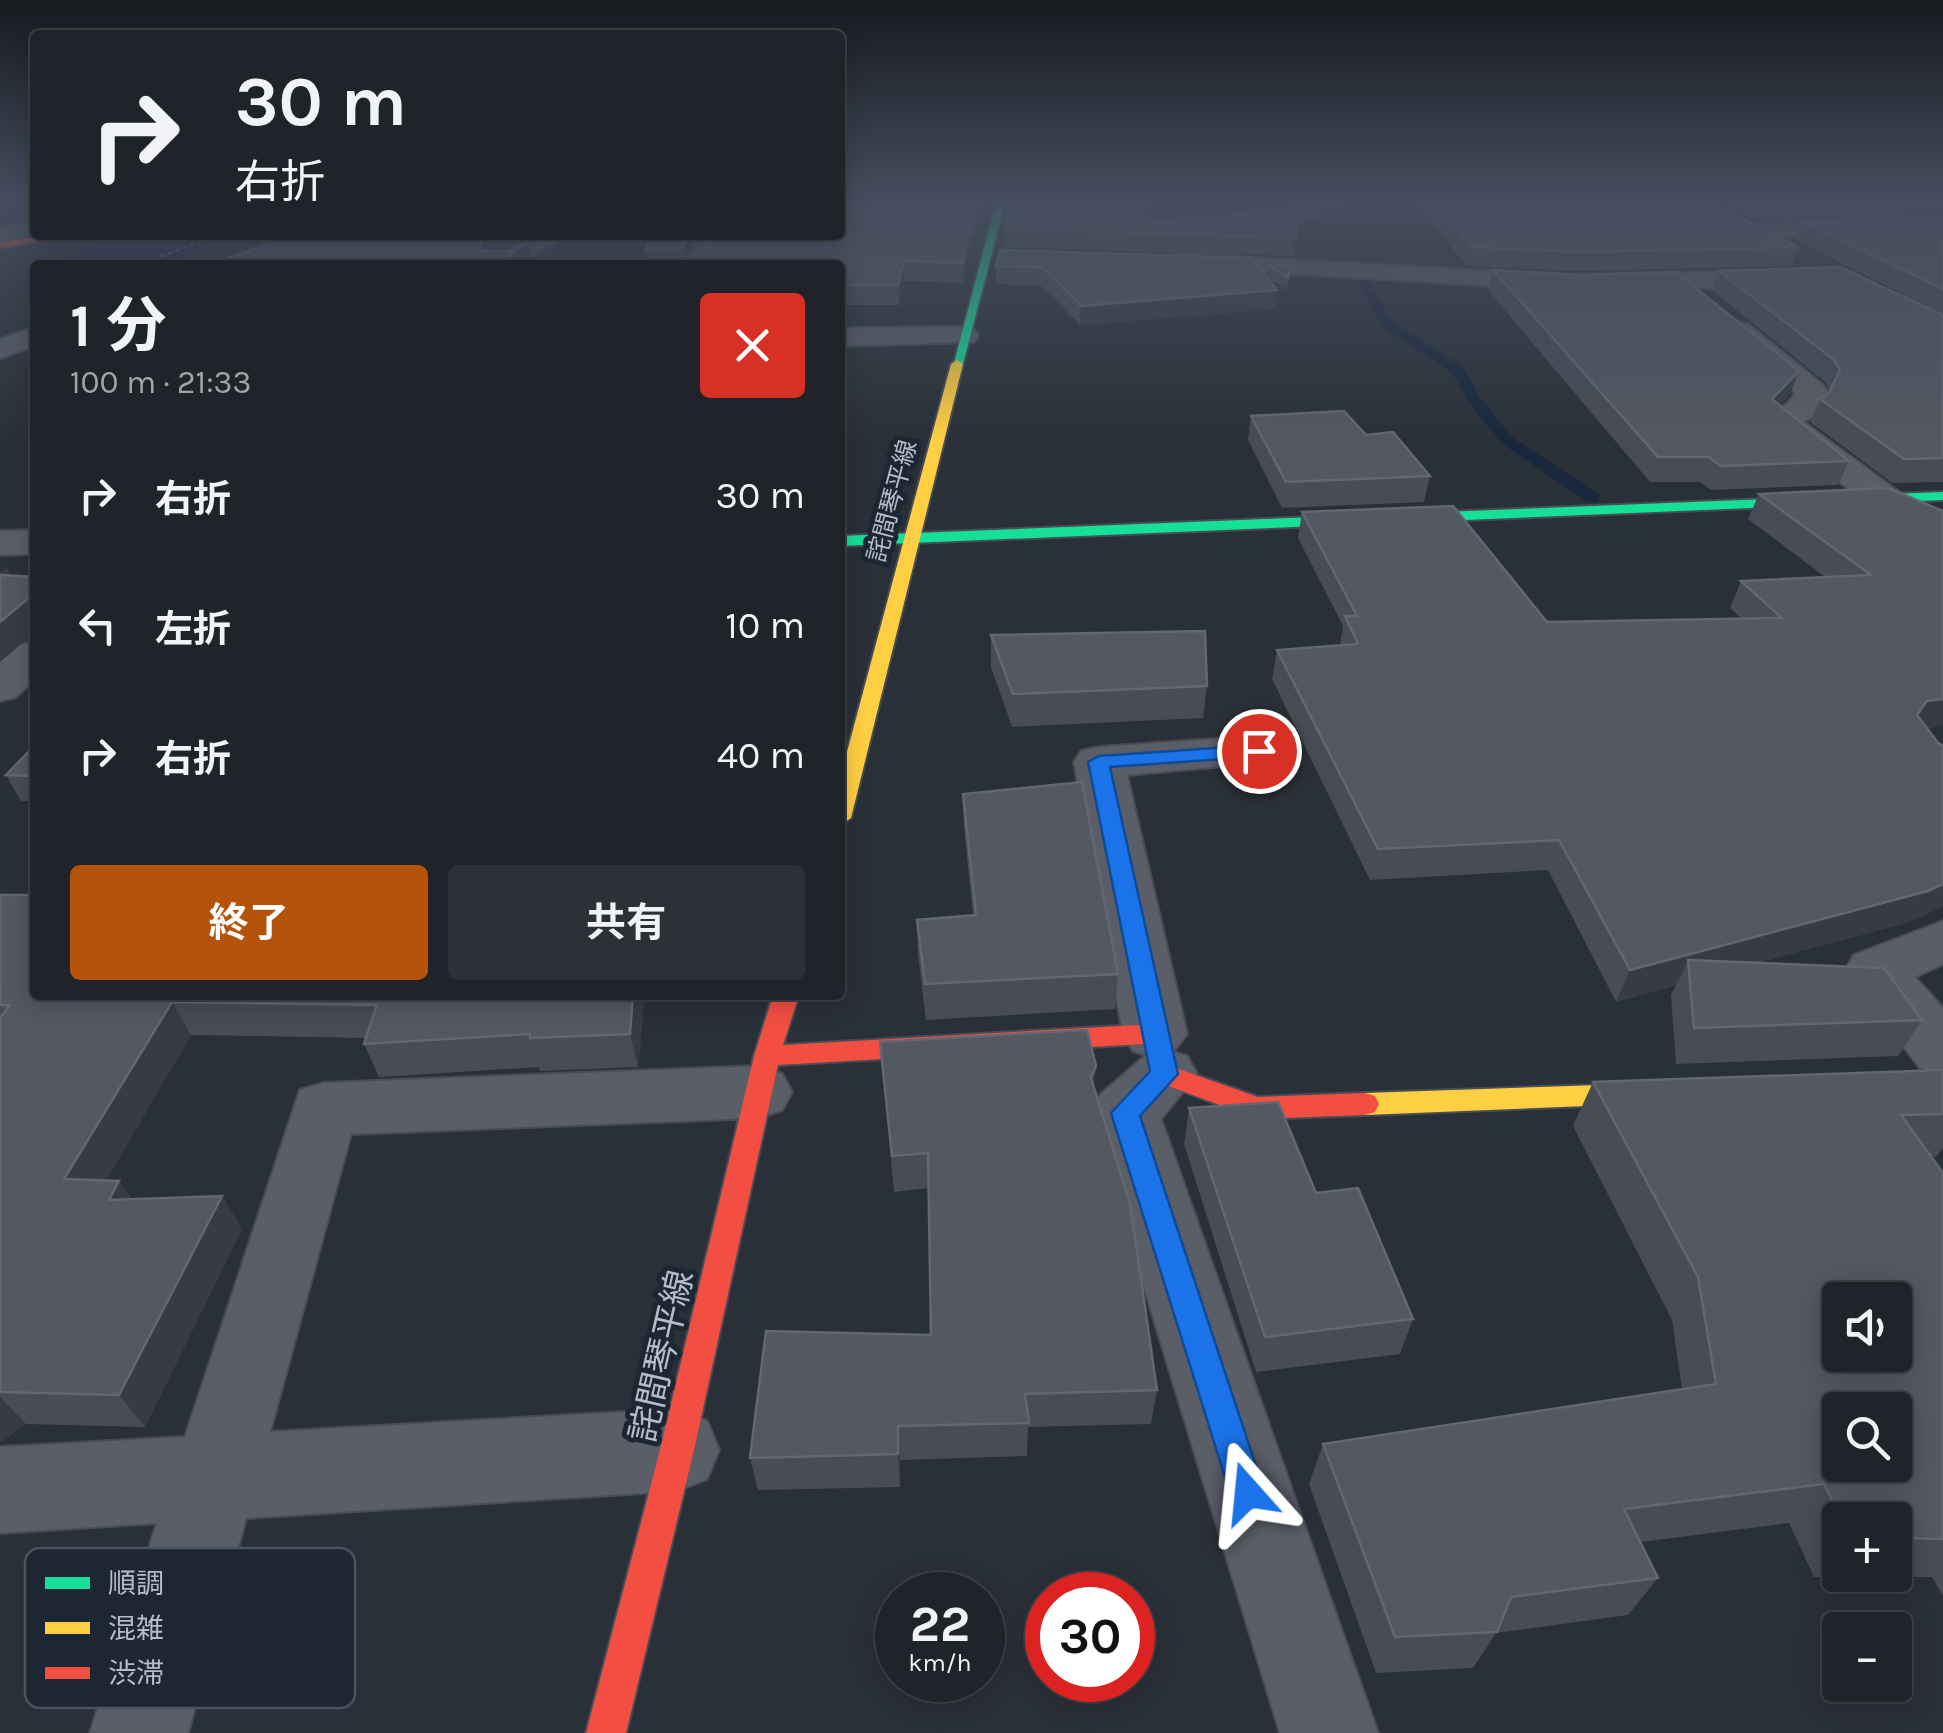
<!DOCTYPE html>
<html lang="ja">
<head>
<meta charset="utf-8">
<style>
	body { margin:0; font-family:Karla,"Noto Sans JP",sans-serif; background:#2d3036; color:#f1f3f6; height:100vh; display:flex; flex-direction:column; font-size:38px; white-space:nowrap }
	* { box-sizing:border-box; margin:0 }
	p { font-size:32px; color:#a2a4a8 }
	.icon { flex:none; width:55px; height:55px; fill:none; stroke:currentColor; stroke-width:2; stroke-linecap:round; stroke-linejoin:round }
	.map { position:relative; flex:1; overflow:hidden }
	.details { position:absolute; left:30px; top:260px; width:815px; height:740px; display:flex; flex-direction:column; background:#20242a; border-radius:10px; box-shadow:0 5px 25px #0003,0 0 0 2px #3d4147 }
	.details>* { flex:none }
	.top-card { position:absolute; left:30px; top:30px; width:815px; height:210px; border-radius:10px; box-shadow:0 5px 25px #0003,0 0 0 2px #3d4147; background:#20242a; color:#f1f3f6; overflow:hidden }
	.tools { position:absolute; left:1822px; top:1282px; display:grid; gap:20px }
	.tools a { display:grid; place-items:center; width:90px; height:90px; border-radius:10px; background:#20242a; box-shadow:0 5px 25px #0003,0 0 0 2px #3d4147; font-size:50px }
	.speed { position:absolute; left:875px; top:1572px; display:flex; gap:20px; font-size:50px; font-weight:700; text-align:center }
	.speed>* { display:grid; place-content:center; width:130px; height:130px; border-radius:50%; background:#20242a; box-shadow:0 5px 25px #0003,0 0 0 2px #3d4147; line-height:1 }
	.speed small { font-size:25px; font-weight:400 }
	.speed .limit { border:15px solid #d22; background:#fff; color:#111 }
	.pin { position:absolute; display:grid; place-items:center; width:85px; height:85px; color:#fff; margin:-42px; border:5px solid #fff; border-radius:50%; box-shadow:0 2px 10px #0007 }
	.me { position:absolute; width:110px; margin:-55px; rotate:342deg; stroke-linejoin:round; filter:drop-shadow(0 0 8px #0008) }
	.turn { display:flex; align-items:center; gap:35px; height:210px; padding:0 40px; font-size:45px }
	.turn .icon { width:130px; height:130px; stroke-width:2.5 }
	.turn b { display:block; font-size:70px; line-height:85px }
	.round { display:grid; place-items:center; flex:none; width:105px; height:105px; border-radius:10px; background:#2d3036 }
	.head { display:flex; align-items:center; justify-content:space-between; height:170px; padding:0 40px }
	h1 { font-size:60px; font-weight:700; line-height:75px }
	.cta { display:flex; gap:20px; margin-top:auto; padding:20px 40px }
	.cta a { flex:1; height:115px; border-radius:10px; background:#b45309; color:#fff; font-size:40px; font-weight:700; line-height:115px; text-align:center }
	.cta a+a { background:#2d3036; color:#f1f3f6 }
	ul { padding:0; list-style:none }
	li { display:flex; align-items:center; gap:30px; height:130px; padding:0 40px }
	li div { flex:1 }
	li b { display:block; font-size:38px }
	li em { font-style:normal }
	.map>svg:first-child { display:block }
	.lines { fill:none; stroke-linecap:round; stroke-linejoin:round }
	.stream { fill:#19273c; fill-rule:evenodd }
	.river { fill:#19273c; fill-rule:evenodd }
	.street-casing { stroke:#484c55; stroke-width:4 }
	.fast-casing { stroke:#484c55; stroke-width:4 }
	.slow-casing { stroke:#484c55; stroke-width:4 }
	.jam-casing { stroke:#484c55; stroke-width:4 }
	.path { stroke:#5c6268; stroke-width:2.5; stroke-dasharray:4 4; stroke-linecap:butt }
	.street { fill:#5a5e66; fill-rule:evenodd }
	.fast { fill:#16e098; fill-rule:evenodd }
	.slow { fill:#ffcf43; fill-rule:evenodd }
	.jam { fill:#f24e42; fill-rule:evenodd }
	.wall { fill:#474c55; fill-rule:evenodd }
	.shaded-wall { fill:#373c44 }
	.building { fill:#535861; stroke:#626872; stroke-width:2.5; fill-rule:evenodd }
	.route { fill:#1a73e8; stroke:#114b97; stroke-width:2.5 }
	.labels { text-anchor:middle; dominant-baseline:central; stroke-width:10; stroke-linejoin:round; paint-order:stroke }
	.far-street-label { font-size:25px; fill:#b4bcc9; stroke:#1d2633 }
	.near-street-label { font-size:35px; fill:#b4bcc9; stroke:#1d2633 }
	.key { fill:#1d2633; stroke:#4a5360; stroke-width:2.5 }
	.key-label { font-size:28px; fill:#b4bcc9 }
</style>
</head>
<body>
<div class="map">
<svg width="1943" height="1733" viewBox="0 0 1943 1733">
	<rect width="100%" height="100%" fill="#2a3038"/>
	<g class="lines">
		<path class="stream" d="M1358,277H1366L1392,322L1463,367L1480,398L1513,438L1599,494V502H1587L1503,444L1469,403L1452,372L1382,327Z"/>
		<path class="river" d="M121,235H214C184,278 107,265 62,265L71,251Z"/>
		<g class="street-casing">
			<path id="street" d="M1342,199H1362L1365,204L1354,211L1229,231L1217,224L1229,217Z
				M1943,218V232L1753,237L1741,230L1753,223Z
				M35,220V234L0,243V229Z
				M533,235H557L558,240L518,265H486Z
				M700,235H724L713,265H687Z
				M1180,254L1575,275L1788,270L1801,278L1788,286L1575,291L1171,266L1168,261L1171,256Z
				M1739,322L1749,325L1822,384L1827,391L1816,414L1804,422L1899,492L1904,500L1899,508H1873L1770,428L1766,421C1774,409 1789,407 1795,393L1729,337L1725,331Z
				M35,327V346L0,358V339Z
				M964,327L974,330L978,336L974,342L840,346V328Z
				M35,530V554L0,555V531Z
				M35,641V679L16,697L0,701V662L19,645Z
				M1259,736L1276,741L1284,751L1276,761L1127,775L1187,1034L1173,1052L1187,1056L1197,1074L1161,1119L1378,1733H1280L1091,1113L1101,1094L1146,1055L1133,1051L1123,1034L1074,762L1081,751L1099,747Z
				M1943,921V964L1915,977L1943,1008V1075L1920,1068L1845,970L1854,955Z
				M759,1066L782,1074L792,1092L782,1110L759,1118L351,1134L270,1432L677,1409L707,1421L719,1450L707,1479L677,1491L246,1518L188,1733H90L157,1523L0,1533V1447L185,1437L300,1090L324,1083Z"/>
		</g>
		<g class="fast-casing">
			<path id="fast" d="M997,199H1006L963,364L953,367Z
				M1943,492V500L840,546V536Z"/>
		</g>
		<g class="slow-casing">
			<path id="slow" d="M957,360L963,364L851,818L840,825V778L951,364Z
				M1660,1083L1670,1086L1674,1093L1670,1100L1660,1103L1365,1115L1355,1112L1351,1104L1355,1096L1365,1093Z"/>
		</g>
		<g class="jam-casing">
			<path id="jam" d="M50,235H75L0,248V242Z
				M773,995H799L783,1045L1155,1024L1164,1027L1176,1068L1258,1097L1365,1093L1375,1096L1379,1104L1375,1112L1365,1115L1257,1119L1155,1081L1144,1044L778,1065L694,1450L626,1733H586L660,1450L754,1056Z"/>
		</g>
		<path class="path" d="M138,265L218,235"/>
		<use href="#street" class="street"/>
		<use href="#fast" class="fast"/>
		<use href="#slow" class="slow"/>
		<use href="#jam" class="jam"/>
	</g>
	<path class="wall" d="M840,199H989L967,256L963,283L905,281L899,305H840V265L714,247Z
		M1012,199H1325L1148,219L1152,222L1301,207L1293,256L1005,247V228Z
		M1344,199H1703L1799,247L1791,266L1575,271L1467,266L1418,207L1416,214L1315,222L1318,204Z
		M1710,199H1943V215L1753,219Z
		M1943,218V314L1794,239L1801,221Z
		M653,235H696L685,265H648L645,249Z
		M1000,250L1277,290L1274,309L1080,325L1041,286L996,284V266Z
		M1269,266L1291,267L1287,290L1267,277Z
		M1493,270L1790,394L1779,405L1849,461L1838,485L1711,490L1700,482H1650L1488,290Z
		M1719,271L1943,315V482L1892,483L1810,422L1820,399L1830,391L1825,382L1712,290Z
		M1251,416L1366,435L1430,476L1424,502L1282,508L1248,440Z
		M1759,494L1943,511V725L1927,728L1909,922L1757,963L1922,1020L1898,1056L1676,1064L1671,995L1676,985L1616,1002L1548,870L1370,880L1272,679L1277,650L1340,645L1343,626L1298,538L1302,512L1547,622L1741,618L1730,608L1741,581L1825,577L1748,519Z
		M991,635L1207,686L1203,718L1012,727L991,667Z
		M35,745V801H21L6,775Z
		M963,794L1118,974L1115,1009L926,1020L918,955L917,920L973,915L964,828Z
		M0,895L35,995H663L662,999L644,1003L638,1067L540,1071L539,1067L379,1077L364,1044L366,1038L191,1035L106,1180L119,1181L132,1199L222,1196L242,1229L145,1427L26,1424L0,1443Z
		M880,1042L1094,1089L1157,1390L1151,1424L1028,1427L1027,1456L900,1460V1487L758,1490L750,1458L931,1335L929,1188L894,1192Z
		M1943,1070V1148L1936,1157H1931L1943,1173V1596L1932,1577H1814L1789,1523L1641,1542L1658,1578L1628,1615L1496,1633L1473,1668L1376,1673L1309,1484L1323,1444L1682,1389L1672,1320L1573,1126L1593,1082ZM1840,1520H1895V1575H1840Z
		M1189,1108L1316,1193L1413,1319L1400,1354L1256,1372L1184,1144Z"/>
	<path class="shaded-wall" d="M983,199H989L967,256L963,283V263L967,237Z
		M1164,199H1325L1150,218L1134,228L1136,210L1151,201Z
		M1379,199H1419L1416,214L1315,222L1318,204Z
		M495,235H527L484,262L480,244Z
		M687,235H696L684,265L682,249Z
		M528,243L532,261L526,265H496Z
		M904,261L905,281L899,305L898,285Z
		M1277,290L1274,309L1080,325L1081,306Z
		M1799,371L1790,394L1763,423L1772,399Z
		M7,567L20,594L0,581V573Z
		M35,593V632L0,662V622Z
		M1943,699V725L1911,730L1917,715L1927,701Z
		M1943,884V907L1909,922L1690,981L1688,960L1676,985L1616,1002L1630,970Z
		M633,995H663L662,999L644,1003L638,1067L630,1034Z
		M172,1002L191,1035L88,1212L64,1179Z
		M1096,1066L1093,1102L1091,1078Z
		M119,1181L142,1214L109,1200Z
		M222,1196L242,1229L145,1427L119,1395Z
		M0,1397L26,1424L0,1443Z
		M898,1426L900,1460V1487L898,1454Z"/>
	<path class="building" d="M840,199H983L967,237L963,263L904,261L898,285H840V265H704L719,235H840Z
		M1012,199H1164L1151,201L1136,210L1152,222L1301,207L1296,238L1005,228Z
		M1344,199H1379L1318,204Z
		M1430,199H1703L1799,247L1580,252L1472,247Z
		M1754,199H1878L1759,202Z
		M1943,218V289L1801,221Z
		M296,235H495L480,244L482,251H514L528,243L496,265H207Z
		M653,235H687L682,249H645Z
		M1000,250L1251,258L1277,290L1081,306L1042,267L996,266Z
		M1269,266L1291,267L1288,278Z
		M1840,267L1943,315V458L1904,459L1820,399L1829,393L1840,370L1834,360L1719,271Z
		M1493,270L1580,275L1676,272L1799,371L1772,399L1849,461L1721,466L1709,457H1658Z
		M1344,411L1366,435L1393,432L1430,476L1286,482L1251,416Z
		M1888,488L1943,511V699L1927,701L1917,715L1939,744L1943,745V884L1928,891L1630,970L1559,840L1378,849L1277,650L1358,644L1345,616H1357L1302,512L1453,506L1547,622L1782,618L1741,581L1871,575L1759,494Z
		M0,575L35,577V593L0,622Z
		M1205,631L1207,686L1013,694L991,635Z
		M35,745V776L6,775Z
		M1082,782L1118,974L925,984L917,920L976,915L963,794Z
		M0,895H35V995H633L630,1034L530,1038V1034L364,1044L377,1005L172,1002L64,1179L119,1181L109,1200L222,1196L119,1395L0,1392V1018L10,1005H0Z
		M1688,960L1884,968L1922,1020L1694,1028Z
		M1087,1030L1096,1066L1091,1078L1130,1204L1157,1390L1025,1394L1029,1423L898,1426V1454L750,1458L766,1331L931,1335L928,1153L892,1156L880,1042Z
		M1943,1070V1114L1901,1115L1943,1173V1539L1895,1538V1520H1842L1824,1484L1624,1509L1658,1578L1511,1597L1497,1632L1395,1637L1323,1444L1716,1384L1698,1277L1593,1082ZM1840,1300H1895V1355H1840ZM1840,1410H1895V1465H1840Z
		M1278,1102L1316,1193L1358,1188L1413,1319L1265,1337L1189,1108Z"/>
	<linearGradient id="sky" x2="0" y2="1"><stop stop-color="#171a1f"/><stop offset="0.45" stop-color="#444e5e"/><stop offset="1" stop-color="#444e5e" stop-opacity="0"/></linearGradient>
	<rect width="1943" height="442" fill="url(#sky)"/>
	<path class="route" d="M1259,745L1266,747V756L1110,767L1178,1074L1140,1116L1265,1493L1260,1506L1248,1511L1235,1506L1230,1493L1111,1113L1150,1071L1088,762L1099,756Z"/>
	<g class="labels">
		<g class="far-street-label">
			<text transform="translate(892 501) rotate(-75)">詫間琴平線</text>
		</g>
		<g class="near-street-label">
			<text transform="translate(662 1356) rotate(-77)">詫間琴平線</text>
		</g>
	</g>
	<rect x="25" y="1548" width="330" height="160" rx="15" class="key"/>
	<rect x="45" y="1577" width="45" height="12" fill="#16e098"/>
	<rect x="45" y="1622" width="45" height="12" fill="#ffcf43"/>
	<rect x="45" y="1667" width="45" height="12" fill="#f24e42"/>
	<g class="key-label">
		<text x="108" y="1593">順調</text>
		<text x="108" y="1638">混雑</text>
		<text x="108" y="1683">渋滞</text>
	</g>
</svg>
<div class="tools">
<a><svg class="icon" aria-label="sound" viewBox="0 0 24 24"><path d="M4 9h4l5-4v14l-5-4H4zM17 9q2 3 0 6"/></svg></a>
<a><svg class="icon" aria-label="search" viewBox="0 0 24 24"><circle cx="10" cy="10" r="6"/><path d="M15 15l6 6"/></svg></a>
<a>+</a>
<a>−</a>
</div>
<div class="speed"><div>22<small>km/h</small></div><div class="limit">30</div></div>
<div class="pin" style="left:1259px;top:751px;background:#d93025"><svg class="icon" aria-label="arrive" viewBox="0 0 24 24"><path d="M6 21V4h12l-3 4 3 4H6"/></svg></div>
<svg class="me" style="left:1248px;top:1493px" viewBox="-20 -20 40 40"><path d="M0-17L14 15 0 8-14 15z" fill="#1a73e8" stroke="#fff" stroke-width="4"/></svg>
<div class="top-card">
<div class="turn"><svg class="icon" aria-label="right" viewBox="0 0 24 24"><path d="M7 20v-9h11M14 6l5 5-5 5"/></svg><div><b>30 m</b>右折</div></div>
</div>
<section class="details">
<div class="head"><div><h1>1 分</h1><p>100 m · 21:33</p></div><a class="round" style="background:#d93025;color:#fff"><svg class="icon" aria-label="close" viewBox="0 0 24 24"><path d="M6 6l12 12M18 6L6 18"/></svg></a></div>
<ul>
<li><svg class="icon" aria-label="right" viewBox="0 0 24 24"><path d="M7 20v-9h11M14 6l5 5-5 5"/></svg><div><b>右折</b></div><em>30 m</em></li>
<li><svg class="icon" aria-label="left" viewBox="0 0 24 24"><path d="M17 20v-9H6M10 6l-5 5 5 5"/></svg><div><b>左折</b></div><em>10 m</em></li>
<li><svg class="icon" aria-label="right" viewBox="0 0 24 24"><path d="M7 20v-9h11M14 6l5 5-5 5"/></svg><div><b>右折</b></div><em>40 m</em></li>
</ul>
<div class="cta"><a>終了</a><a>共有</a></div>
</section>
</div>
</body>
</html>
